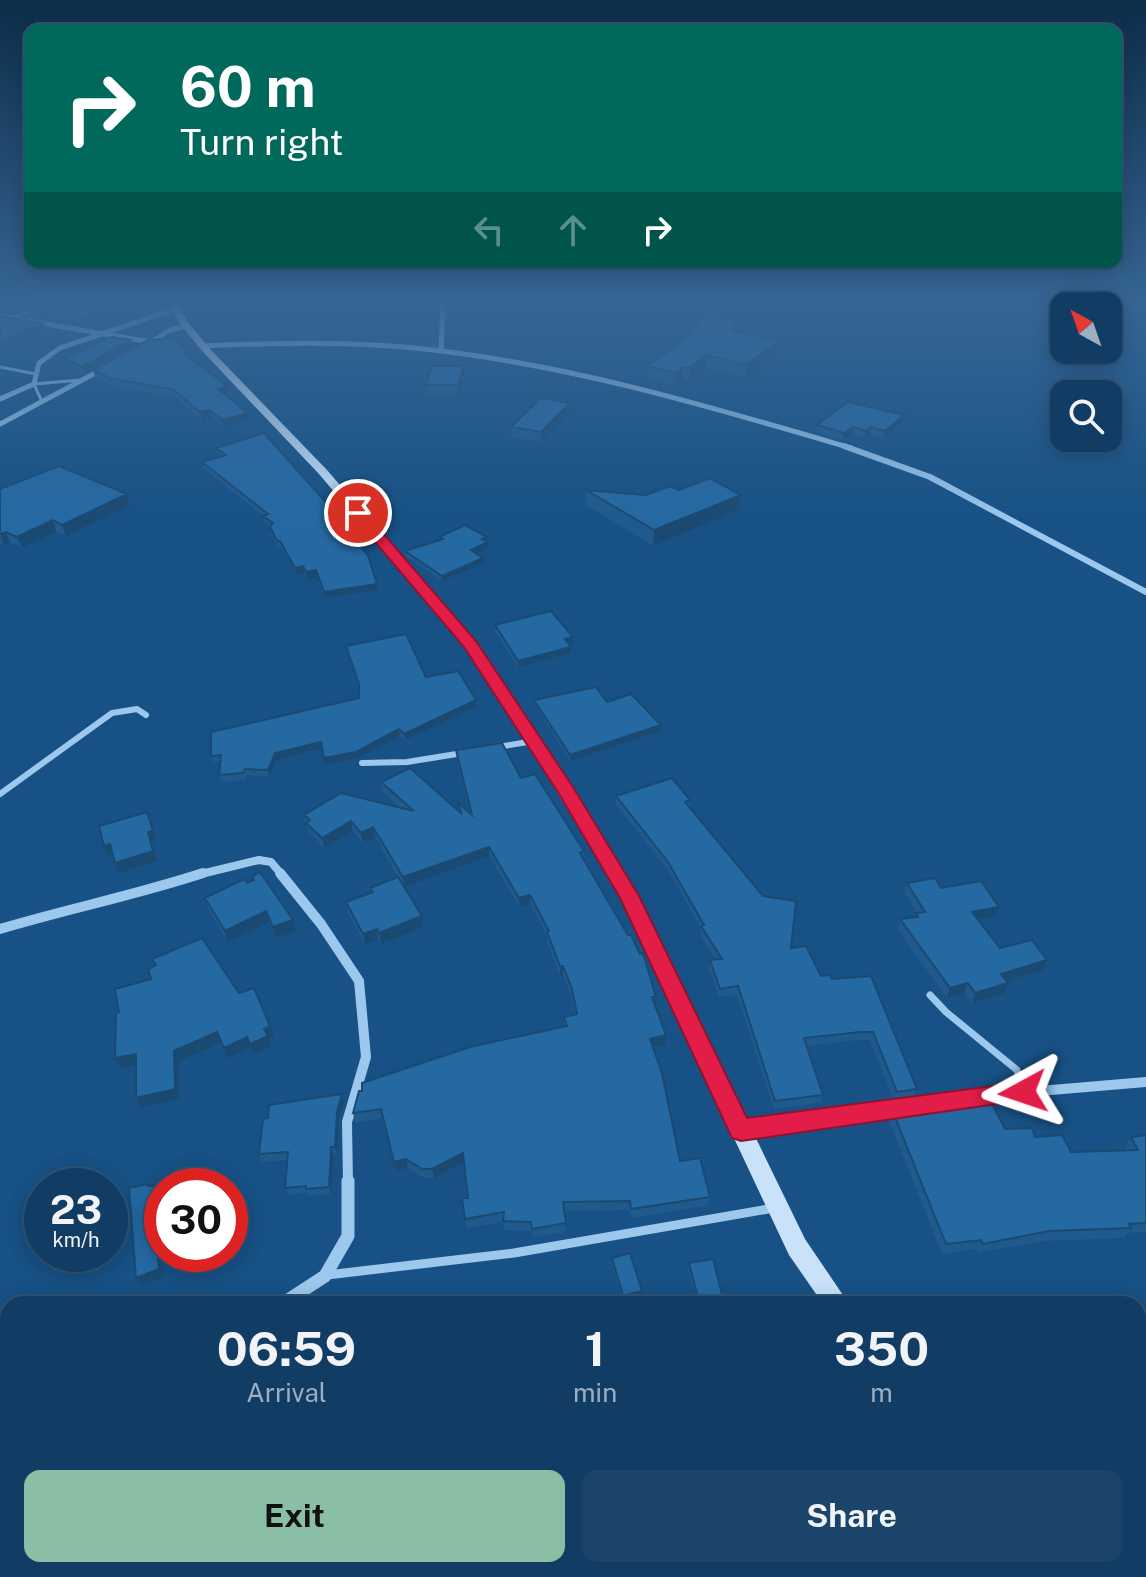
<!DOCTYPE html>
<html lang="en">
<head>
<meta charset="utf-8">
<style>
	body { margin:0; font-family:"Public Sans",sans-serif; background:#1a446a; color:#f1f3f6; height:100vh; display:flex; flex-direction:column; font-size:30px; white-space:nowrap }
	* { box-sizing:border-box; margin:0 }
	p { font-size:26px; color:#9caebf }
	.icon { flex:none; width:44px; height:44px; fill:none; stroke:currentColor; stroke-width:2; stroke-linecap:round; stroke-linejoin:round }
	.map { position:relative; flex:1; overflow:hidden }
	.sheet { position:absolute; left:0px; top:1296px; width:1146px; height:282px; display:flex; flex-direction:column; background:#113d64; border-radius:24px 24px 0 0; box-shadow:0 4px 20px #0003,0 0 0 2px #305678 }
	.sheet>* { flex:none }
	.top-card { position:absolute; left:24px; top:24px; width:1098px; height:244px; border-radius:16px; box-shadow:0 4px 20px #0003,0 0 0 2px #305678; background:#00695c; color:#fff; overflow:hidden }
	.needle { width:52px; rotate:320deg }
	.controls { position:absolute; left:1050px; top:292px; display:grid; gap:16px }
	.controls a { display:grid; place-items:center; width:72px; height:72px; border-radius:16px; background:#113d64; box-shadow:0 4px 20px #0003,0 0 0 2px #305678; font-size:40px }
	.speed { position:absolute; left:24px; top:1168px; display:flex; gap:16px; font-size:40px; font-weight:700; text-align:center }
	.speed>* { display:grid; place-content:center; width:104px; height:104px; border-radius:50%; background:#113d64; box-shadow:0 4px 20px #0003,0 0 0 2px #305678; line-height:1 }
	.speed small { font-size:20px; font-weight:400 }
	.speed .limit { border:12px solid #d22; background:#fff; color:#111 }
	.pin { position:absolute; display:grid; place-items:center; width:68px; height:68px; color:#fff; margin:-34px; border:4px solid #fff; border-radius:50%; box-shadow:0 2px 8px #0007 }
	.me { position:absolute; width:88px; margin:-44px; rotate:265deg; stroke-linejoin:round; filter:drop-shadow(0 0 6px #0008) }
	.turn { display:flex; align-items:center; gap:28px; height:168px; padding:0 24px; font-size:36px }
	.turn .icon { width:104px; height:104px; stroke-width:2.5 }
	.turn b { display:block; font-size:56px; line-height:68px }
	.lanes { display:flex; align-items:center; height:76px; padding:0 24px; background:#0003; justify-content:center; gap:40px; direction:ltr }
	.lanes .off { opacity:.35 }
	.eta { display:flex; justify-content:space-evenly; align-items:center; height:136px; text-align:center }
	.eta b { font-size:48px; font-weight:700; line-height:56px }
	.button { display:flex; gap:16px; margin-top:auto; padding:16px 24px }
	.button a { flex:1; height:92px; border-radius:16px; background:#8abfa5; color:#111; font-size:32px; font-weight:700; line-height:92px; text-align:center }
	.button a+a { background:#1a446a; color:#f1f3f6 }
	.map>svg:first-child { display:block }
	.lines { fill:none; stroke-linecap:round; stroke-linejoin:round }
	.lane-far3 { stroke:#9cc8ed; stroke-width:3 }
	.lane-far2 { stroke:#9cc8ed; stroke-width:6 }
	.lane-far1 { stroke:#9cc8ed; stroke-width:7 }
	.lane { stroke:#9cc8ed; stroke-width:9 }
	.street-far4 { stroke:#9cc8ed; stroke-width:5 }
	.street-far3 { stroke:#9cc8ed; stroke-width:6 }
	.street-far2 { stroke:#9cc8ed; stroke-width:8 }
	.street-far1 { stroke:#9cc8ed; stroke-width:10 }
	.street { stroke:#9cc8ed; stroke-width:13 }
	.secondary { fill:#c9e2f9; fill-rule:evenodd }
	.wall { fill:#205a8c }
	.shaded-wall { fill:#1a4a72 }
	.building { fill:#2569a3; stroke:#1a4a72; stroke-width:2 }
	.route { fill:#e11d48; stroke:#92132f; stroke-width:2 }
</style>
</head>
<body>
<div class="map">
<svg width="1146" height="1577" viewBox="0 0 1146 1577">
	<rect width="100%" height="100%" fill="#175185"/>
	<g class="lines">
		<path class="lane-far3" d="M14,318L33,309
			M0,367L36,374
			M42,402L34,384L81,380"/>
		<path class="lane-far2" d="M498,747L534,741
			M362,763L407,762L463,753
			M0,794L112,713L137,709L146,715"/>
		<path class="lane-far1" d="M930,995L946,1012L1017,1070L1023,1092"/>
		<path class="lane" d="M327,1275L514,1253L774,1208"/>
		<path class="street-far4" d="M0,316L151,342
			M148,344L170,330L186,326
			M203,346C274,343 344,341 415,348C564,363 708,406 851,448
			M441,351L443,301
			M0,399L34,384L39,363L60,348L175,309
			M0,424L101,370"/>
		<path class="street-far3" d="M844,446L930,477L1146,592"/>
		<path class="street-far2" d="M197,875L259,860L271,862L282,875"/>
		<path class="street-far1" d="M280,873L321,924L359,981L366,1057L347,1122L348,1183
			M0,929C67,909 136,895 203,873
			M979,1096L1146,1082
			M741,1130L898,1108"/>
		<path class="street" d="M282,1304L325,1276L348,1236V1181
			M220,1570L222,1577
			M942,1570L948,1577
			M845,1577L849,1570"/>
		<path class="secondary" d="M167,301H175L190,325L211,350L327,470L475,641L519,707L638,896L805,1239L849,1304H823L789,1255L621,898L507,710L465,646L319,474L205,354L183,328Z
			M1146,1362V1388L1138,1389V1363Z"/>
	</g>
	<path class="wall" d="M0,301H42L14,313L0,311Z
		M619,301L578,321L572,311V303Z
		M758,301H833L819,317L757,308Z
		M114,305L115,311L86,324L30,316L28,310Z
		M734,331L777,354L745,378L705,368L689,381L683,380L675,386L646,380L647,366Z
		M131,340L132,345L84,372L66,363L65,358Z
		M188,351L189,358L227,386L229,394L225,395L249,420L224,427L212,417L202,420L176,398L112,386L95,378L93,370Z
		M464,366V376L459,395H427L426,385Z
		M570,413L541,442L511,437V427Z
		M904,415L903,422L884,438L870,434L865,438L852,434L843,440L816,432L817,425Z
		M264,433L377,590L325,598L317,577L307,579L304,573L297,574L281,547H278L271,534L270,527L265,522L263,516L203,468L202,462L221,456L218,454L216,448Z
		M0,489L127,494L130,505L66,536L56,532L22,548L10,543L4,546L0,544Z
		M586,490L646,495L679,490L739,510L653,546L586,505Z
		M439,537L487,542L488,547L476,553L483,558L484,563L442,581L406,556L405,551L439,540Z
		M495,625L573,643L569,644L571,653L518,667L495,631Z
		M346,646L426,677L476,700V707L405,740L400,736L357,758L325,765L322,748L277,760L269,777L246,775L245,780L221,782L219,775L220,762H213L211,756L359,698V687Z
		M534,700L607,702L660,731L570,761L535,705Z
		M456,750L521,778L584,851V860L656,1006L665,1045L653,1048L680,1161L710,1197L708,1206L631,1218L629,1210L564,1211L566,1232L533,1238L532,1231L504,1230L503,1222L466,1228L462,1198H468L464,1162L434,1178H424L408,1168L396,1171L383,1118L355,1123L353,1113L564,1026V1017L575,1014L572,998L563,976H560L547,942V936L530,904L520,908L489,856L404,887L422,916L423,927L381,944L378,939L365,945L348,913L346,902L371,893L370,888L398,877L375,837L363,843L353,831L324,847L308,832L304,815L400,808L382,792L381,782L458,811L457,802L470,813L457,760Z
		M616,796L690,800L689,807L791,948L821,976L832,979L917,1089L914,1097L894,1100L870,1040H858L806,1046L823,1095L821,1103L774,1109L737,995L719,997L709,969L710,960H716L700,934L701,929L668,870L615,804Z
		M247,883L293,920L296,931L276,938L269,922L228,942L208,909L205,898Z
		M907,883L941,888L999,907L996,916L978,920L1000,948L1047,960L1043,970L1006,981L1004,993L972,1003L964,993L947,998L897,929L900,919L915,917L917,913L904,892Z
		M342,1094L344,1102L339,1120L337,1155H334L331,1194L308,1196L307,1193L288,1195L285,1188L288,1160L261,1162L259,1154L268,1118Z
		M891,1107L1005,1129L1035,1137L1071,1152L1127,1150L1125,1147L1131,1137L1146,1135V1232L1127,1233L1124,1238L1043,1241L978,1253L976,1249L942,1254L887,1117Z
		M148,1184L149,1186H162V1254H198L161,1257L164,1277L141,1286Z
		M241,1194L244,1202L237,1250L230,1251V1195Z
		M612,1258L642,1291V1296L623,1301L611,1263Z
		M689,1263L723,1298L722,1303L697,1304L688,1269Z
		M1006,1570H1138L1146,1577H1008Z"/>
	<path class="shaded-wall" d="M27,301H42L14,313L12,307Z
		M296,301H366L297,308Z
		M603,301H619L578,321V313Z
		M827,301H833L819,317L821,308Z
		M114,305L115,311L86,324L84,318Z
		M42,323L44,329L0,350V343Z
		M131,340L132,345L84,372L82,367Z
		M779,341L777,354L745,378L746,365Z
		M706,355L705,368L689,381L690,368Z
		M464,366V376L459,395L458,385Z
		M683,367V380L675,386L676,373Z
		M227,386L229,394L219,396L218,389Z
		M570,403V413L541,442V432Z
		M210,410L212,417L202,420L200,412Z
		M248,413L249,420L224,427L222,420Z
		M904,415L903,422L884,438L885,431Z
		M854,427L852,434L843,440L844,433Z
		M871,427L870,434L865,438L866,431Z
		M127,494L130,505L66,536L62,525Z
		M741,495L739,510L653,546L654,530Z
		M53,520L56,532L22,548L17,537Z
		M6,532L10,543L4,546L0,534Z
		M488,542V547L472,556L471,550Z
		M483,558L484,563L442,581V576Z
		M303,566L304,573L297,574L295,568Z
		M316,570L317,577L307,579L306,572Z
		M377,584V590L325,598L324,592Z
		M573,637V643L565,645V639Z
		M571,647V653L518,667V661Z
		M476,700V707L405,740L404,734Z
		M661,725L660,731L570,761V755Z
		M399,729L400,736L357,758L325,765L324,758Z
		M321,742L322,748L277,760L269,777L268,770L275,753Z
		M147,812L156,841L151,842L157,861L119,873L115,863L148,832Z
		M351,821L353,831L324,847L322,838Z
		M373,827L375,837L363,843L361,833Z
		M110,844L114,854L108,856L104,846Z
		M489,847V856L404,887L403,877Z
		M530,895V904L520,908L519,898Z
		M999,907L996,916L968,922L972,912Z
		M266,911L269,922L228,942L225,931Z
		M422,916L423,927L381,944L379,933Z
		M293,920L296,931L276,938L273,927Z
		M377,929L378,939L365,945L363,934Z
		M1047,960L1043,970L997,984L1001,974Z
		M560,966H563V976H560Z
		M968,983L964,993L947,998L950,988Z
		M1008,983L1004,993L972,1003L975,993Z
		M270,1026L274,1036L269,1039L271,1046L254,1054L250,1044L264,1029Z
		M217,1032L220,1043L178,1061L179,1099L141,1108L136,1098L174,1051Z
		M666,1035L665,1045L649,1048L650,1039Z
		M247,1037L250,1048L227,1058L224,1048Z
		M136,1054L141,1064L120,1068L115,1058Z
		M342,1094L344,1102L339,1120L337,1155L335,1147L337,1112Z
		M331,1147L334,1155L331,1194L329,1187Z
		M463,1153L464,1162L434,1178L432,1169Z
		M406,1159L408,1168L396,1171L394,1162Z
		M241,1194L244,1202L237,1250L233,1242Z
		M157,1249L161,1257L164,1277L141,1286L136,1278Z
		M642,1291V1296L623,1301V1296Z
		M100,1570H112L114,1576L93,1577L92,1576Z"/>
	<path class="building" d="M0,301H27L12,307L0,306Z
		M47,301H97L114,305L84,318L28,310Z
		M575,301H603L578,313L572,303Z
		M773,301H827L821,308Z
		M705,314L735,320L732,331L779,341L746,365L706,355L690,368L683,367L676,373L647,366L685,339Z
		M0,316L42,323L0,343Z
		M112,337L131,340L82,367L65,358Z
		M173,338L188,351L183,353L227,386L218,389L248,413L222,420L210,410L200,412L174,390L110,378L93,370L148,340Z
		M432,366H464L458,385H426Z
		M541,398L570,403L541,432L511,427Z
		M848,402L904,415L885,431L871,427L866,431L854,427L844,433L817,425Z
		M264,433L347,526L368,556L377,584L324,592L316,570L306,572L303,566L295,568L280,541H277L270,527L273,523L263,516L268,514L202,462L226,455L216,448Z
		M59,466L127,494L62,525L53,520L17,537L6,532L0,534V489Z
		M710,478L741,495L654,530L586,490L646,495L670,486L679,490Z
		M465,525L487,537L482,539L488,542L471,550L483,558L442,576L405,551L443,539L439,537Z
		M551,611L573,637L565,639L571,647L518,661L495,625Z
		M406,634L426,677L458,671L476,700L404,734L399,729L356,752L324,758L321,742L275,753L268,770L245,769L243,773L219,775L221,755L211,756V732L359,698V684L346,646Z
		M596,687L607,702L631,694L661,725L570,755L534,700Z
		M502,743L521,778L535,774L584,851L580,853L606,898L628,935H631L640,954L643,953L656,997H652L666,1035L650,1039L662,1073L680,1161L700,1158L710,1197L631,1209L630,1201L563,1202L566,1223L532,1229L531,1222L503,1221L504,1212L465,1219L462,1198H468L463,1153L432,1169H422L406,1159L394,1162L381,1109L353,1113L359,1091H362V1083L470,1047L567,1026L564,1017L577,1014L572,989L563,966H560L547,932L549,931L530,895L519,898L489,847L403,877L373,827L361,833L351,821L322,838L306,823L310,820L304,815L341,793L414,811L381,782L410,768L462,814L457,802L472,815L456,750Z
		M672,778L690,800L685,802L763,896L796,901L791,948L806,946L821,976L830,975L832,979L871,976L917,1089L897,1092L873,1032H860L804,1038L823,1095L775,1101L738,986L720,989L710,960L722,959L701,926L704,925L668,862L616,796Z
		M147,812L153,831L148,832L153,851L115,863L110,844L104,846L99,826Z
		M260,872L293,920L273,927L266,911L225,931L205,898L244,879L247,883L254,880L252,877Z
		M398,877L422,916L379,933L377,929L363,934L346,902L373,892L370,888Z
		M935,878L941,888L981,881L999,907L972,912L1000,948L1032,940L1047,960L1001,974L1008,983L975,993L968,983L950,988L900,919L918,917L916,913L925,912L907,883Z
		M202,938L239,993L254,988L270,1026L264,1029L268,1036L250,1044L247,1037L224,1048L217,1032L174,1051L175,1089L136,1098V1054L115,1058L116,1013L119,1012L115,989L151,979L148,969L156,965L152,959Z
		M342,1094L337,1112L335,1147H331L329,1187L306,1189V1186L285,1188L288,1152L259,1154L263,1119L268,1118L269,1105Z
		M987,1094L1005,1129L1032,1128L1035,1137L1062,1135L1071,1152L1138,1150L1131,1137L1146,1135V1223L1129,1224L1131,1228L1049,1231L983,1244L981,1240L946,1244L891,1107Z
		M191,1183V1186H162V1249H157L159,1269L136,1278L129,1188L148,1184V1186Z
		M241,1194L233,1242L230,1243V1195Z
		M630,1253L642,1291L623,1296L612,1258Z
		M713,1259L723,1298L699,1302L689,1263Z
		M307,1295L309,1304H285Z
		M6,1475L7,1478H8V1570H100L92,1576L93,1577H0V1479Z
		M1138,1477H1146V1577H1016L1014,1570H1138Z
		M251,1570H377L380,1577H253Z
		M460,1570H501L505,1577H464Z"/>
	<linearGradient id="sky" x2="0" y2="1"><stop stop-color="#0d2d49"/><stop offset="0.58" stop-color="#366594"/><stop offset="1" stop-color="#366594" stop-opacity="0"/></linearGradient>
	<rect width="1146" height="522" fill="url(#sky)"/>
	<path class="route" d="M358,509L363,510L476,641L573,787L639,896L747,1118L1023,1082L1031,1085L1035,1092L1031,1099L741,1141L732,1138L620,898L559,794L464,647L353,516L351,513Z"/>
</svg>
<div class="controls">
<a><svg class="needle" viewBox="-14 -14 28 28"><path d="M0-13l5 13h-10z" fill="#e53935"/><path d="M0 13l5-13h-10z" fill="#9caebf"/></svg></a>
<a><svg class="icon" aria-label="search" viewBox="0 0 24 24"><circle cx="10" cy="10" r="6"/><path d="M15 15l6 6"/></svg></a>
</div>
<div class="speed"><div>23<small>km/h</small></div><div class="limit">30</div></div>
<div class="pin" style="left:358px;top:513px;background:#d93025"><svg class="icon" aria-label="arrive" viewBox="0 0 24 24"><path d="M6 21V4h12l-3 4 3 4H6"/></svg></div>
<svg class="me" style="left:1023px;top:1092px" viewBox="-20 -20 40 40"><path d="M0-17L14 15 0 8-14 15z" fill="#e11d48" stroke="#fff" stroke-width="4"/></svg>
<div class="top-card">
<div class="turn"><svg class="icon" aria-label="right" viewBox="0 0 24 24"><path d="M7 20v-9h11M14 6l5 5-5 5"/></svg><div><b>60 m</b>Turn right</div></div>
<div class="lanes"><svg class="icon off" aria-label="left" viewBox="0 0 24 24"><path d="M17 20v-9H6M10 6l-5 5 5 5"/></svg><svg class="icon off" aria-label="ahead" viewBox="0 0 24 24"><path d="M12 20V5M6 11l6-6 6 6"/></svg><svg class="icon" aria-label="right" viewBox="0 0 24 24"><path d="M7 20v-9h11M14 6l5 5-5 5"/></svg></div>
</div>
<section class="sheet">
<div class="eta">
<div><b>06:59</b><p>Arrival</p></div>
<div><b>1</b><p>min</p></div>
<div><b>350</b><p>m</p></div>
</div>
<div class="button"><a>Exit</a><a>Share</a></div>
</section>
</div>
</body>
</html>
